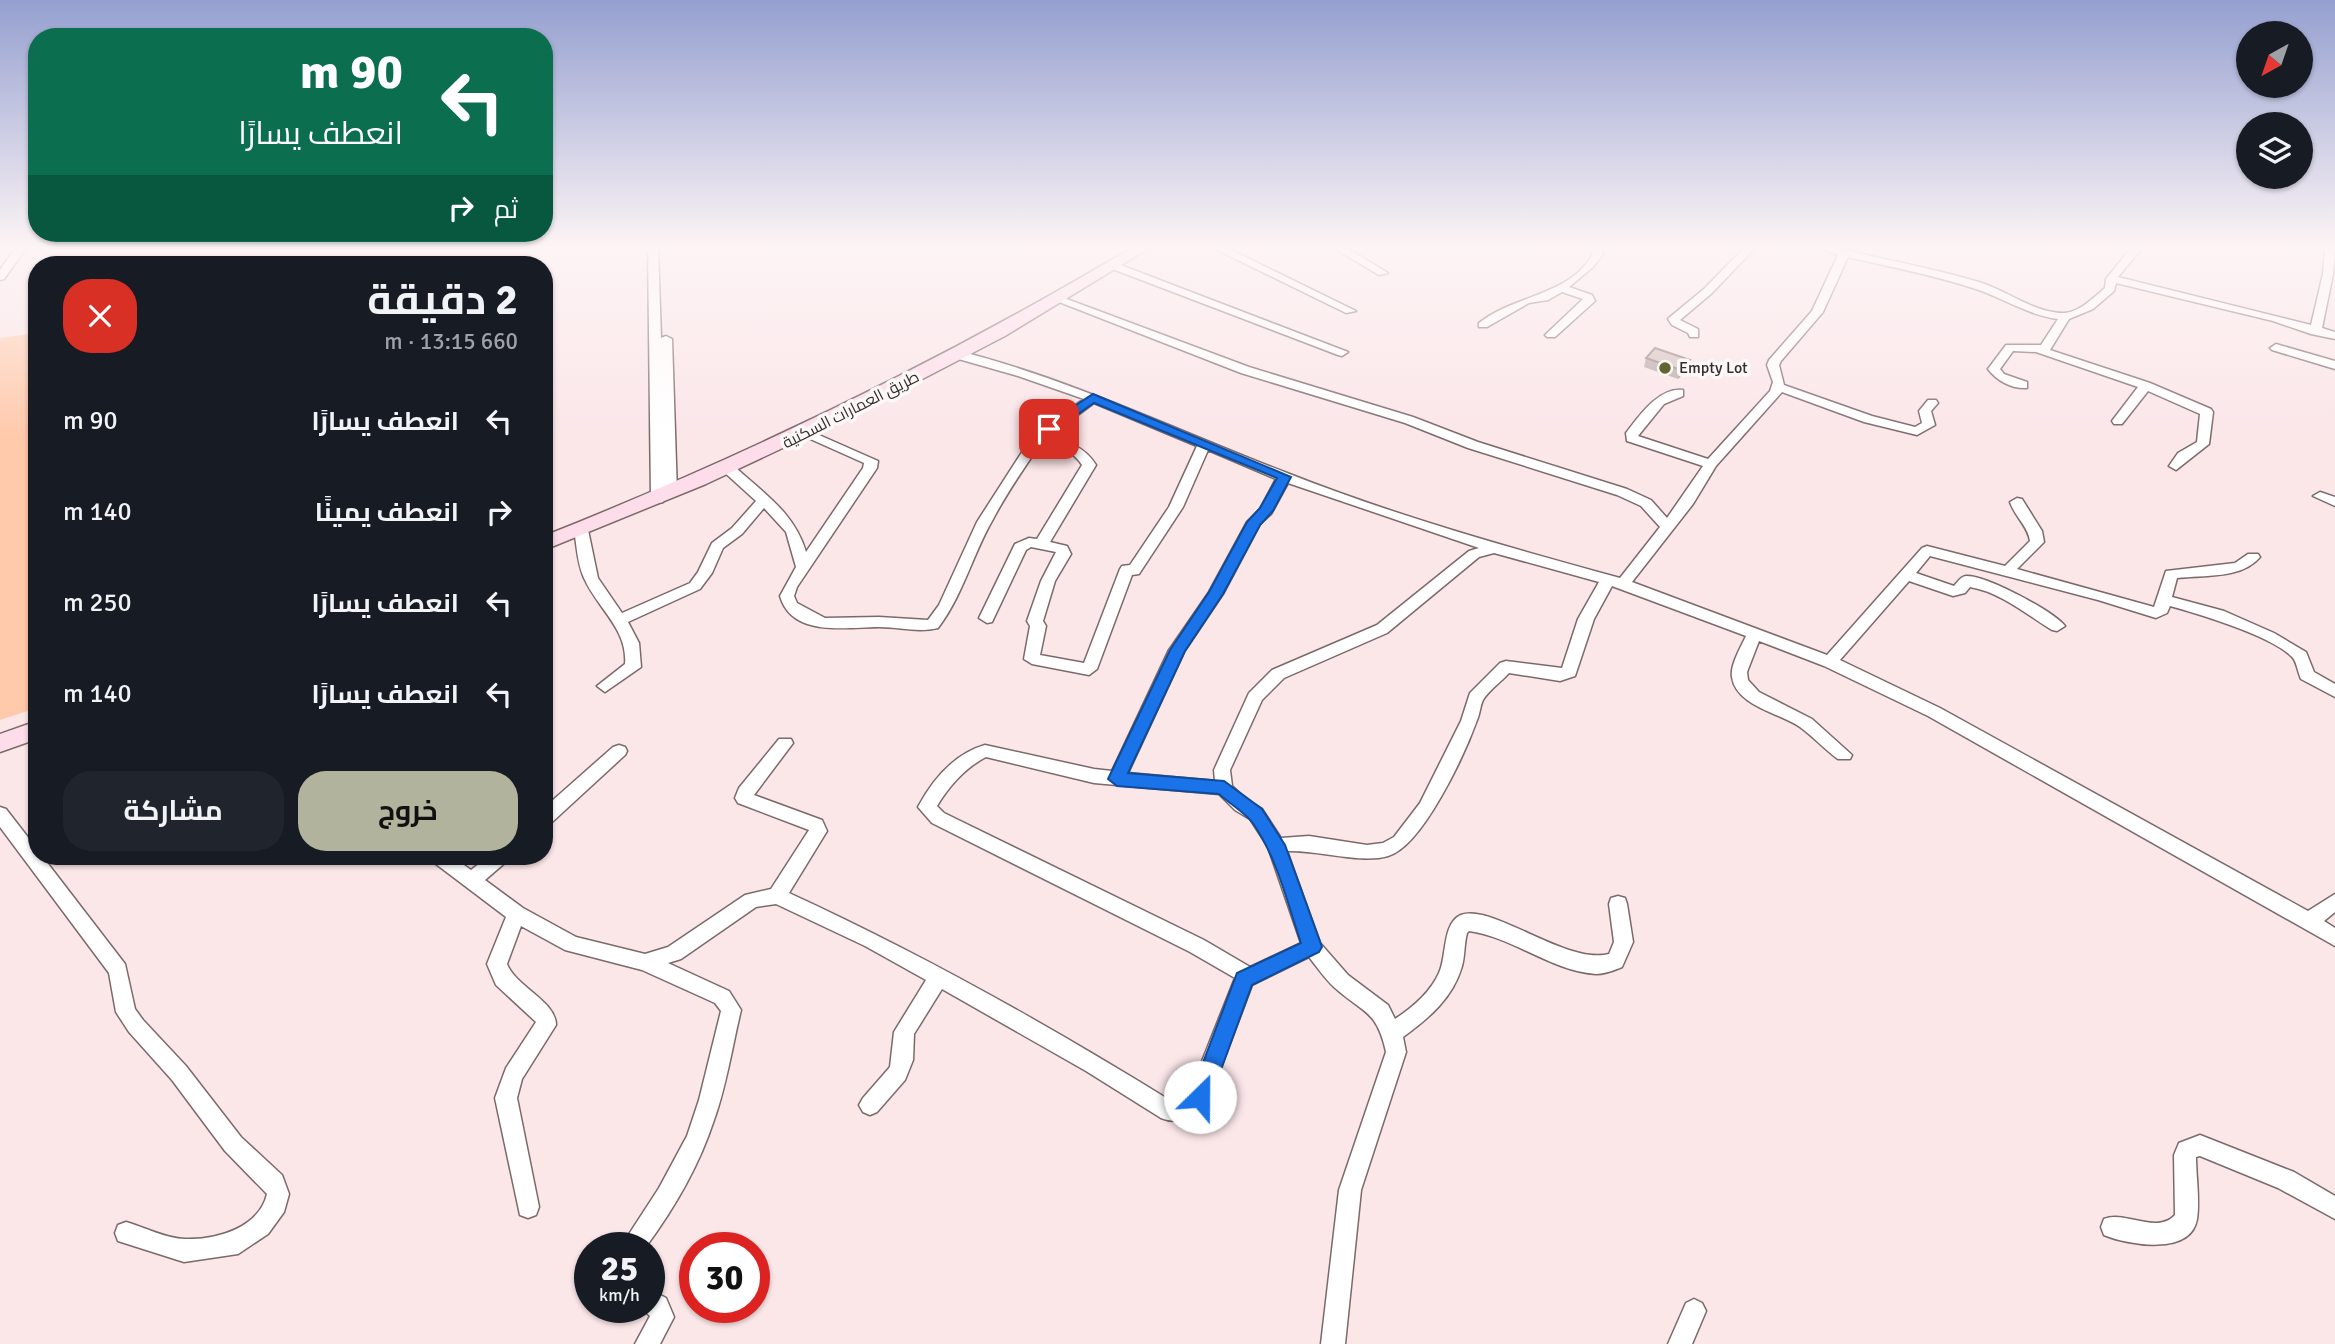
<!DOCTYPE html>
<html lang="ar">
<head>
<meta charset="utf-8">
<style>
	body { margin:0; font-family:Signika,Cairo,sans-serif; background:#20242c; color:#f1f3f6; direction:rtl; height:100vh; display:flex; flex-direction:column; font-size:26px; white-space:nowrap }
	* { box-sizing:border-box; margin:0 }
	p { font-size:23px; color:#9ea1a6 }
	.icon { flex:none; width:38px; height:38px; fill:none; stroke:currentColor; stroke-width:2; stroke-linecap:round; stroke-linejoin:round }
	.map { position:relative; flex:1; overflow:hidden; direction:ltr }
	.drawer { position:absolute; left:28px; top:256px; width:525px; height:609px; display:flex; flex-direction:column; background:#171b24; border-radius:28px; box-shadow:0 2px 5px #0004; direction:rtl }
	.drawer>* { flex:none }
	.guide { position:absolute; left:28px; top:28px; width:525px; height:214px; border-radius:28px; box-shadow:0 2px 5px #0004; direction:rtl; background:#0b6e4f; color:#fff; overflow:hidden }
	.needle { width:46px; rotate:220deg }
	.controls { position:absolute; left:2236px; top:21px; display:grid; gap:14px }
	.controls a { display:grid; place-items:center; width:77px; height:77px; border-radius:50%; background:#171b24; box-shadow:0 2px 5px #0004; font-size:35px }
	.speed { position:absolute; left:574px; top:1232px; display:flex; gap:14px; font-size:35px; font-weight:700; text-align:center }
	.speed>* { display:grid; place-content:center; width:91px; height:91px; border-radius:50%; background:#171b24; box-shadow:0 2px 5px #0004; line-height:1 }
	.speed small { font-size:18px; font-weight:400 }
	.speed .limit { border:10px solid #d22; background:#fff; color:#111 }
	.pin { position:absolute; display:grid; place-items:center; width:60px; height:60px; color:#fff; margin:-30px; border-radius:14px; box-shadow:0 4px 10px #0006 }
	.me { position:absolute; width:77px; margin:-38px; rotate:23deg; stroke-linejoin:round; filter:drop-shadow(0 0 5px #0008) }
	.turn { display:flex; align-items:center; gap:24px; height:147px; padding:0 35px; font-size:32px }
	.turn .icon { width:91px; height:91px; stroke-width:2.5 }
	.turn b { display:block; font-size:49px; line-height:60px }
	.then { display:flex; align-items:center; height:66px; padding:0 35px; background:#0003; gap:14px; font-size:26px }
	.round { display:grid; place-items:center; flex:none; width:74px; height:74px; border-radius:28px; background:#20242c }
	.summary { display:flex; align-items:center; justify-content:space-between; height:119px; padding:0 35px }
	h1 { font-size:42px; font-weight:700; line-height:52px }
	.button { display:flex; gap:14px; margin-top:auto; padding:14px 35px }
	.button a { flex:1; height:80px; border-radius:28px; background:#b2b39d; color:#111; font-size:28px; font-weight:700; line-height:80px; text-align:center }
	.button a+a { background:#20242c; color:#f1f3f6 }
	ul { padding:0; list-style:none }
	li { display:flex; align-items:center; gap:21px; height:91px; padding:0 35px }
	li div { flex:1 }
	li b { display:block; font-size:26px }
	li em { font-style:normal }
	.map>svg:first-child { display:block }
	.green { fill:#ffcaac }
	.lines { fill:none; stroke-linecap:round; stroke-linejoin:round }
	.minor-casing { stroke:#7c6a6b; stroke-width:3 }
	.secondary-casing { stroke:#7c6a6b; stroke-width:3 }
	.minor { fill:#fff; fill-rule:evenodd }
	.secondary { fill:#feddeb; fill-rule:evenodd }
	.wall { fill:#b9a9a5 }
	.shaded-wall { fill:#968986 }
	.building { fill:#d7c4c0; stroke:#968986; stroke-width:2 }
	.route { fill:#1a73e8; stroke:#114b97; stroke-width:2 }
	.poi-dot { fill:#646431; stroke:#fcf8f8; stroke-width:2.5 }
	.labels { text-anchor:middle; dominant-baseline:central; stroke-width:7; stroke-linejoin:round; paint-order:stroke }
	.far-poi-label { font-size:16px; fill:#342c2c; stroke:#fcf8f8; text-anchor:start }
	.far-street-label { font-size:16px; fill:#342c2c; stroke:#fcf8f8 }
</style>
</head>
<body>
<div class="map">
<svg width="2335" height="1344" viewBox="0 0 2335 1344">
	<rect width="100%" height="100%" fill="#fbe6e8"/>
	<path class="green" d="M37,333V708L0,720V338Z"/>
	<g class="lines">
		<g class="minor-casing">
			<path id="minor" d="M16,247H27L4,279L0,280V270Z
				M648,247H658L661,338L666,336L672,339L677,494L670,498L665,496L663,502L658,503L651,499Z
				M1211,247H1225L1356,311L1346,313Z
				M1332,247H1345L1388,273L1379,275Z
				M1588,247H1599L1603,254L1593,267L1569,287L1592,295L1595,301L1555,337H1547L1545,335L1583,299L1562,292L1548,300L1529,303L1487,327H1479V323C1513,295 1570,296 1593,254Z
				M1745,247H1756L1712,293L1680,320L1698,329V337H1690L1688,333L1672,325L1668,319L1670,317L1704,289Z
				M1816,247H1834C1883,260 1934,268 1982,283C2009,292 2035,313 2064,313C2080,312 2093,298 2105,288L2106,279L2132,247H2143L2118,277L2311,325L2323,274L2325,247H2335L2333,274L2322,328L2335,332V339L2311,334L2273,321L2116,283L2114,291L2093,309L2069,319L2050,350L2150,383L2211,409L2213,412L2209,444L2176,470L2169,466L2178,453L2197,442L2200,414L2148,391L2122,424H2114L2112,421L2138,387L2036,352L2013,351L2000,369L2004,374L2027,382V388C2012,389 1997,381 1988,369L2006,345H2041L2058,319C2028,315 2003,298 1976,289C1934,275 1890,267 1848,257L1823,312L1781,361L1779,365L1784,385L1872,416L1915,427L1922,423L1919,411L1928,400H1936L1938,403L1931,411L1935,425L1917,435L1864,422L1782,392L1716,466L1693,504L1632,582L1827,655L1922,548L1927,546L2005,566L2030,541C2028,526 2015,517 2010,502L2017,498L2022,499L2042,531L2044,542L2017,569L2154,607L2166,571L2235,563L2248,554H2258L2260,557C2242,579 2204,575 2177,578L2172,597L2224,611L2274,633L2306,652L2314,672L2335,684V697L2301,679C2298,673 2297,663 2293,658C2275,637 2199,614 2170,606L2167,613L2156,618L2098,600L1930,556L1916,573L1954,586C1957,583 1960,577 1966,576C1986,575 2053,611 2065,626L2057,631L2052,630C2026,614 2000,592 1970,587L1965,593L1953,596L1909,581L1840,660L1940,708L2308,911L2335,894V912L2324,921L2335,928V946L1928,716L1824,666L1759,641L1747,672L1748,680L1759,692L1812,719L1852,755L1850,759H1838C1825,750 1814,737 1800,727C1780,713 1736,706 1732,677C1730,665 1741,647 1746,636L1612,586L1594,619L1575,676L1560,681L1509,673C1502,681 1489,690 1483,700C1480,706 1480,714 1477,720C1465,754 1422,847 1388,856C1361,864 1319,850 1287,851L1320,943L1348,975L1388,1005L1395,1019C1413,1007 1430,993 1439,973C1447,957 1442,923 1461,915C1492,903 1566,965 1609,954L1614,942L1609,904L1611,898L1618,896L1625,898L1627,904L1633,942L1622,967C1615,970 1604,974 1596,974C1551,971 1513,937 1469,931L1467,933C1464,944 1465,955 1462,966C1453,998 1429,1018 1403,1037L1406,1052L1361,1190L1345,1344H1321L1339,1190L1386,1052C1377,1010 1363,1013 1335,988C1325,979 1317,967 1309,957L1252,985L1207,1104C1196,1118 1178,1125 1161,1118L1086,1071L942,989L914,1034L913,1060L905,1080L877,1112L870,1115L863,1112L859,1105L863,1098L890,1067L894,1032L926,980L865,946L776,904L756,907L681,959L668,963L729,991L741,1010C732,1047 727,1084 714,1120C699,1166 674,1209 645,1248H620L659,1188L687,1136L699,1100L721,1011L715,1003L642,970L565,950L521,926L507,964C516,987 556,1001 556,1025L522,1079L517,1098L539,1207L536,1215L528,1218L520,1215L495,1098L506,1068L536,1022L496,985L487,964L506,917L432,861L429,856H451L471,870L489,856H510L507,861L485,880L523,908L576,937L645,954L668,947L745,895L771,889L809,830L738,803L735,798L739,788L779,739H791L793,743L754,795L822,820L827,831L789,893C920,953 1048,1025 1171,1101L1182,1100L1189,1094L1235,978L1190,952L932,823L918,807C933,779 954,754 985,745L1094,769L1112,771L1169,650L1209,592L1247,522L1260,509L1276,479L1208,450L1183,507L1139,574L1132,575L1097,669L1089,675L1032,664L1024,659L1030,626L1027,621L1041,581L1056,552L1031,547L1026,550L992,622L987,623L979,618L1015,544L1029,538L1037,539L1082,465C1073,450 1057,447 1041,443C1024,468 1006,494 992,521C972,556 963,595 938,628C918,633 900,627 879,627C847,627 792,638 780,596L796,567L786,532L764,508L742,534L723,548L712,573L700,589L628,622L639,643L641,667L605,692L597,686L625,664C628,629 597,608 584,578C577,563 577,546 574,530L576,527L581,526L588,530L598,578L622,613L690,583L698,572L712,543L732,528L756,501L724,472V466H734C764,494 794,512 806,552L863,468L864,463L799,434L800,431H810L878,461L877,468L797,587L794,596L797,603L825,618L879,617L928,620L939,605L977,522L1033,435L1084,399L1018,376L955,358V352L959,351C1073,380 1178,431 1287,473C1393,515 1510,548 1620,578L1660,527L1641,506L1617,495L1468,448L1405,423L1241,373L1054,300L1064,298L1249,367L1413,417L1478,442L1627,489L1651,500L1667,518L1703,466L1627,441L1626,433C1639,416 1659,387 1683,390V396L1664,404L1638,436L1708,459L1770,391L1773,382L1767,365L1769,360L1812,311L1838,255ZM1094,403L1197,446L1169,507L1130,565L1122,566L1120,569L1084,663L1040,655L1046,626L1043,621L1055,581L1071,554L1067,546L1050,542L1096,465C1084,446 1068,442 1048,437ZM1288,483L1479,548L1469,551L1377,625L1272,670L1249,693L1214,770L1215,781L1128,773L1184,652L1223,594L1260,524L1271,514ZM1494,553L1599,582L1578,619L1562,668L1506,661L1500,663L1470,693L1461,721L1420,803L1394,837L1383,843L1367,845L1309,836L1281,838L1262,809L1247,800L1232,786L1230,770L1262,700L1284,678L1387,633L1479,557ZM986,757L1094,783L1219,794L1235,810L1250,819L1268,847L1301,943L1250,967L1204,940L944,813L937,806C949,786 965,768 986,757Z
				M1110,264H1118L1348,352L1342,356L1338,355L1110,268Z
				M2276,344L2335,361V369L2272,350L2270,348Z
				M2320,492L2335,497V506L2313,496Z
				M619,745L625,747L627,751L625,755L550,824L544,826V808L613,747Z
				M0,807L6,809L37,849V856H42L125,964L135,1009L143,1020L186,1066L241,1137L282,1175L289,1194L284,1212L268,1234L238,1254L184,1262L118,1241L115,1233L118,1225L126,1222C144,1227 167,1239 185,1239C216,1240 259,1228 267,1194L225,1151L172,1080L129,1032L116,1012L109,973L0,827Z
				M2200,1135L2294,1172L2335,1196V1219L2278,1188L2200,1156L2196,1157C2196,1176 2200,1200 2197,1219C2191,1256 2128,1245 2104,1235L2101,1227L2104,1219C2125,1210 2157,1235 2175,1215L2174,1155L2179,1143Z
				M649,1289L666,1298L674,1317L660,1344H635L650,1316L640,1307H649Z
				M1694,1299L1702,1303L1706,1311L1692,1344H1668L1686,1303Z"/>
		</g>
		<g class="secondary-casing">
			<path id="secondary" d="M1133,247H1151L1005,336L857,413L706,484L544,550V536C748,455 944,360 1133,247Z
				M37,721V739L0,752V734Z"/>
		</g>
		<use href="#minor" class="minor"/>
		<use href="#secondary" class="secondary"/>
	</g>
	<path class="wall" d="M1646,358L1687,369L1678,379L1644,367Z"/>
	<path class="shaded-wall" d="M1690,360L1687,369L1678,379L1681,370Z"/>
	<path class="building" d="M1655,348L1690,360L1681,370L1646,358Z"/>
	<linearGradient id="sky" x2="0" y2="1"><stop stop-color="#95a0d0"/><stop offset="0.57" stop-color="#fdf4f5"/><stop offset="1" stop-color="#fdf4f5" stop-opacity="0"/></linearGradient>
	<rect width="2335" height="435" fill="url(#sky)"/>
	<path class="route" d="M1093,394L1291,477L1273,511L1260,525L1223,594L1185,651L1128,773L1224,781L1262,809L1285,845L1322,947L1319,952L1252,985L1211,1097L1208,1104L1200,1107L1193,1104L1190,1097L1237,973L1301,943C1287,902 1277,857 1252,822C1245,813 1229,803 1219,794L1117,786L1108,779L1170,650L1209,592L1247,522L1260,508L1277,478L1094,403L1053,432H1044V426Z"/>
	<circle class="poi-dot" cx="1665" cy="368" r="7"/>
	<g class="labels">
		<g class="far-poi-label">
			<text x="1679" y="368">Empty Lot</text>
		</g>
		<g class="far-street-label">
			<text transform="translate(851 410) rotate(-27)">طريق العمارات السكنية</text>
		</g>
	</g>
</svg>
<div class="controls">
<a><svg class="needle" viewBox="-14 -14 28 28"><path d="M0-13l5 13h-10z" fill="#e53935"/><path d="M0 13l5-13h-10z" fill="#9ea1a6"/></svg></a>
<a><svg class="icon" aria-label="layers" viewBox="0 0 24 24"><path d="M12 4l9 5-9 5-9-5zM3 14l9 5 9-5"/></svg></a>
</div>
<div class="speed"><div>25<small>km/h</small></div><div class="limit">30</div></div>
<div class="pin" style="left:1049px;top:429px;background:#d93025"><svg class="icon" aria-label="arrive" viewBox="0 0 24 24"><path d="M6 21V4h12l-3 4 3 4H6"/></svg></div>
<svg class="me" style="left:1200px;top:1097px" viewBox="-20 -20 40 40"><circle r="19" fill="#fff"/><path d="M0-13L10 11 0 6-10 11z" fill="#1a73e8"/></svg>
<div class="guide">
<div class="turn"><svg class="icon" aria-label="left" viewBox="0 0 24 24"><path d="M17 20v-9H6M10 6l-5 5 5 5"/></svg><div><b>90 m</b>انعطف يسارًا</div></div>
<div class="then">ثم<svg class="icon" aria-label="right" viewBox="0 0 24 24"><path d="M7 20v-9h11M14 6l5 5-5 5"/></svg></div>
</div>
<section class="drawer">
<div class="summary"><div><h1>2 دقيقة</h1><p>660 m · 13:15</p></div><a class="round" style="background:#d93025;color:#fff"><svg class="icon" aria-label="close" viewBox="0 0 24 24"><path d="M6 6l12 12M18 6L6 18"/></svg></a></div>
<ul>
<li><svg class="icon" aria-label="left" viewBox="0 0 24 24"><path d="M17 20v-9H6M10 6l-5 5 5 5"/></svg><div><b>انعطف يسارًا</b></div><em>90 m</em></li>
<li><svg class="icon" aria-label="right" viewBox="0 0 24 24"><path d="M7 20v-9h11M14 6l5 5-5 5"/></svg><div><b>انعطف يمينًا</b></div><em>140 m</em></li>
<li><svg class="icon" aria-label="left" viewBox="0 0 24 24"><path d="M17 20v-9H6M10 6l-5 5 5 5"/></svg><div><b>انعطف يسارًا</b></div><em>250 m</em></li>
<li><svg class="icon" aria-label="left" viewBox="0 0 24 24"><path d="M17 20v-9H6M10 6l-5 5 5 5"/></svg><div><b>انعطف يسارًا</b></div><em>140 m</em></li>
</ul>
<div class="button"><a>خروج</a><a>مشاركة</a></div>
</section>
</div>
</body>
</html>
